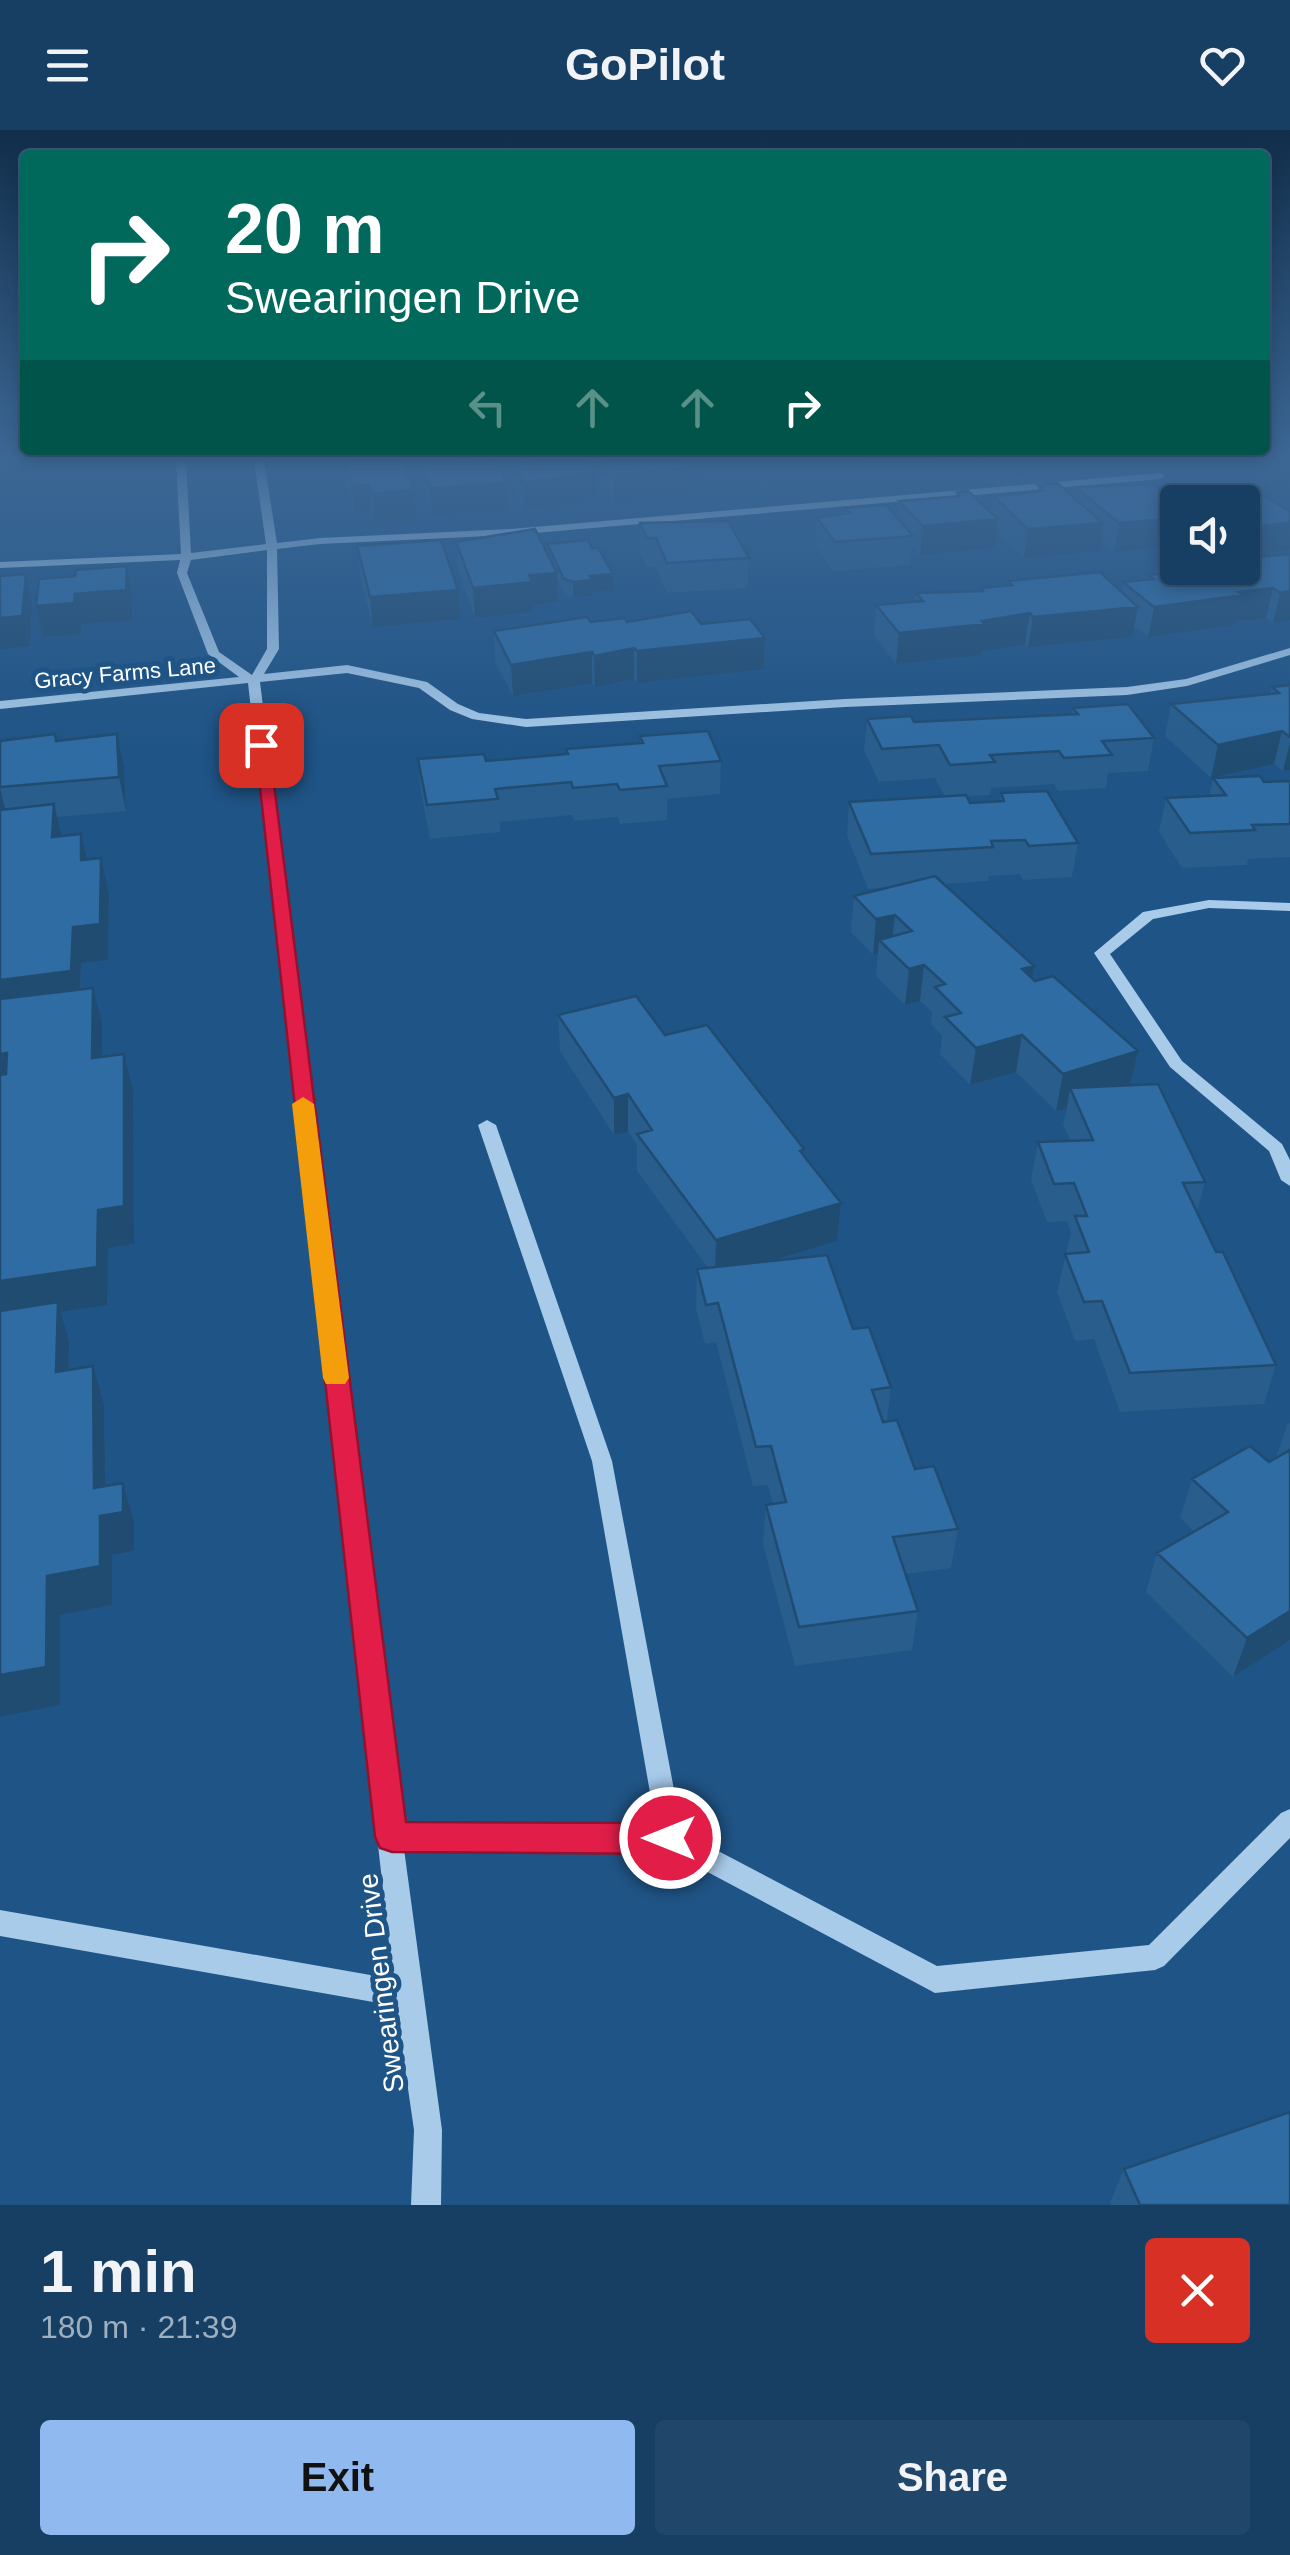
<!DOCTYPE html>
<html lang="en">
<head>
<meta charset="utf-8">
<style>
	body { margin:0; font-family:Helvetica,sans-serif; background:#20466a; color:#f1f3f6; height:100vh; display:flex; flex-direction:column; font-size:38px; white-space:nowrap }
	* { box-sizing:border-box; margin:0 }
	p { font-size:32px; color:#9eafbf }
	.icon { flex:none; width:55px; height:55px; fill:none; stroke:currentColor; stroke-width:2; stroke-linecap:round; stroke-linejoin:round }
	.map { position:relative; height:2075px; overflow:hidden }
	.side { display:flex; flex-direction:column; background:#173f64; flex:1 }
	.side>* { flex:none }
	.guide { position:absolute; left:20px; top:20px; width:1250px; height:305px; border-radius:10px; box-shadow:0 5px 15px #0003,0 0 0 2px #365878; background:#00695c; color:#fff; overflow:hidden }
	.fabs { position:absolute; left:1160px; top:355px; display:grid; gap:20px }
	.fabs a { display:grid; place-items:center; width:100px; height:100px; border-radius:10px; background:#173f64; box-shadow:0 5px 15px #0003,0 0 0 2px #365878; font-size:50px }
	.pin { position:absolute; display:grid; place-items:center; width:85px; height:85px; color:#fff; margin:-42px; border-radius:20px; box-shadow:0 5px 15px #0006 }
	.me { position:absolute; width:110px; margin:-55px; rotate:270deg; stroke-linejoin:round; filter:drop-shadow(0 0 8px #0008) }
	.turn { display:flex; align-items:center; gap:35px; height:210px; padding:0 40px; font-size:45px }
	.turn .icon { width:130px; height:130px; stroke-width:2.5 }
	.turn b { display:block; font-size:70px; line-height:85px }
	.lanes { display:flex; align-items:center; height:95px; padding:0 40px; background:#0003; justify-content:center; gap:50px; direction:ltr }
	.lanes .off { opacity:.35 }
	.round { display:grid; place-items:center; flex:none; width:105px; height:105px; border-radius:10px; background:#20466a }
	.summary { display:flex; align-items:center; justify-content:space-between; height:170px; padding:0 40px }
	h1 { font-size:60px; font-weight:700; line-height:75px }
	.action { display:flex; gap:20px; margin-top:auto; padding:20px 40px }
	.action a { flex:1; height:115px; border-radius:10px; background:#90b9f0; color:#111; font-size:40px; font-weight:700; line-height:115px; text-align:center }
	.action a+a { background:#20466a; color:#f1f3f6 }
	header { display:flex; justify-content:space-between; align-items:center; height:130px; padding:0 40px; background:#173f64; font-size:45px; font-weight:700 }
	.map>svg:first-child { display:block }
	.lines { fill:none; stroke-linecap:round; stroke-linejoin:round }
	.minor { fill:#a8cbea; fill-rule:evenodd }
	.wall { fill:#285d8c }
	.shaded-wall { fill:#214c72 }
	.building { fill:#2f6ca3; stroke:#214c72; stroke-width:2.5 }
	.route { fill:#e11d48; stroke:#92132f; stroke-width:2.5 }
	.slow { fill:#f59e0b }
	.labels { text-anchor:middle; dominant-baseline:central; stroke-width:10; stroke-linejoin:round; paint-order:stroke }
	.far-street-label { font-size:22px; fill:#fff; stroke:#1f5486 }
	.street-label { font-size:28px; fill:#fff; stroke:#1f5486 }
</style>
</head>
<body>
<header><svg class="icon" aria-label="menu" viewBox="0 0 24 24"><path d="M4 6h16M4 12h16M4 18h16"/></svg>GoPilot<svg class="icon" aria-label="heart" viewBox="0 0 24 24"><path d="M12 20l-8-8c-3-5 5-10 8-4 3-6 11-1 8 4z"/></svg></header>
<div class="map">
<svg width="1290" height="2075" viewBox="0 0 1290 2075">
	<rect width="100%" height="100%" fill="#1f5486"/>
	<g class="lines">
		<path class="minor" d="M176,330H186L191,423L266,414L254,330H264L277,413L320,408L511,399L1160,343L1165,346L1160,349L511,405L320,414L277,419L279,519L264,544L347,535L427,552L458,574L479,583L526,589L845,569L1127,557L1186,549L1290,518V525L1187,556L1127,565L845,577L526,597L472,589L450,580L419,558L347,543L260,552L401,1695L656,1697L592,1331L478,995L487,990L496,995L612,1331L682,1702L937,1836L1149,1815L1281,1683L1290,1679V1708L1164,1836L1155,1840L935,1863L668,1721L404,1719L442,2000L441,2075H411L414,2000L396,1876L0,1806V1780L393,1849L248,553L0,579V571L239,547L208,524L177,443L180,430L0,438V432L181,424ZM267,420V519L252,545L219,522L187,443L191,430Z
			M1209,770L1290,773V781L1209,778L1153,789L1110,824L1182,931L1282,1014L1290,1030V1056L1281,1050L1269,1021L1170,937L1094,823L1143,782Z"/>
	</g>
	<path class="wall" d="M0,330H67L68,335L34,342L25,334L0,337Z
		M345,330L416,388L374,392L372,382L355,384L348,356Z
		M525,330H589L590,333V330H703L702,350L688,351V366L614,372L596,342V369L524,380L514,360L513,333L525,332Z
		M869,330H936V334L871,335Z
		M959,330H1026L1025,339L986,342L978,334L965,335Z
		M1249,330H1290L1278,337Z
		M421,335L507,380L432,386L424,362Z
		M1153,354L1114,422L1100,410L1099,421L1024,428L997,401L995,418L920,425L912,416L910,435L833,441L815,416L817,388L844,384L845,378L897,388L899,371L956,366L957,362L991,382L993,366L1038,362V355L1074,368L1075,357Z
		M1248,357L1290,420L1242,427V372H1209L1211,362Z
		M640,393L749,428L747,458L667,463L655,436L647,437L640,422Z
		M456,412L547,424V414L592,418L613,444V460L593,462V466L573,467L565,465L557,448L558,472L533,475V482L475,488L458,441Z
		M357,416L458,460L460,489L373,497L360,445Z
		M1290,424V490L1273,493L1266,488L1237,491L1236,495L1148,507L1134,496L1132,507L1028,517L1025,514L982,521L981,525L896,534L874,505L876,475L915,471L916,463L980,461L981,458L1008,455L1009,451L1122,462L1123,452L1147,450L1148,445L1156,444L1157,436L1242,438L1247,428Z
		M591,492H627L701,494L765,508L764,539L637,553L634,549L595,557L592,553L513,566L495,532L494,501Z
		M1290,555V640L1283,641L1274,634L1211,648L1165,606L1171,574L1270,564L1272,557Z
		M1073,578L1154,608L1148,641L1108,643L1106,658L1058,661L1054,654L991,658L990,665L967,666L970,673L1000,671L1001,663L1078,713L1072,747L1023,750L1020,744L989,746L988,751L943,754L1130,955L1205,1052L1197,1082L1216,1122L1276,1235L1264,1274L1120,1282L1094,1209L1075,1211L1057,1162L1071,1103L1067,1091L1047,1092L1031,1050L1038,1012L1070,1010L1063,995L1067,978L1056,981L1016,942L970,955L940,924L942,906L931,894L932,882L920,871L905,875L876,846L878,823L873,825L851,802L854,766L890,757L868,759L847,706L849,672L945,667L935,648L879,652L864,621L867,589L914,592L1072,584Z
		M117,604L124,637L126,681L57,687L61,706L81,704L87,730L101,728L109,763L108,830L81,833V859L102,894V926L124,924L133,961L134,1114L108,1118L107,1175L61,1182L69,1211V1240L104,1275L106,1356L134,1392V1421L112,1425V1475L60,1485V1575L0,1587V611H57Z
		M640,606L721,631L720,664L667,669V690L620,694L618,687L574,691L572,685L500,692V702L430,709L421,662L418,629L486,631L566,624V619L640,613Z
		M1213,648L1264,652L1290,651V727L1248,729L1247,735L1182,738L1159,702L1166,668L1209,666Z
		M558,885L665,905L804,1026L841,1073L837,1111L771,1131L853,1199L891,1257L887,1291L915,1339L958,1399L951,1438L906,1444L918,1481L912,1520L795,1536L763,1414L766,1375L773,1374L768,1355L753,1356L716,1212L705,1214L696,1178L697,1139L708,1138L637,1041V1015L628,1002L614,1005L560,921Z
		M1290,1293V1510L1233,1547L1146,1462L1157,1423L1194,1401L1180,1388L1192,1349L1269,1332L1276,1328L1287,1295Z
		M1124,2039L1290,2075H1111L1110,2072Z"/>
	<path class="shaded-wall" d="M0,330H24L25,334L0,337Z
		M32,330H67L68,335L34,342Z
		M678,330H703L702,350L688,351V366L614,372V345Z
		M965,330H978V334L965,335Z
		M988,330H1026L1025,339L986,342Z
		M1279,330H1290V336L1278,337Z
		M596,342V369L524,380L523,353Z
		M506,353L507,380L432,386L430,358Z
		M369,355L372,382L355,384L352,356Z
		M413,360L416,388L374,392L372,364Z
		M1178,388V416L1114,422L1119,393Z
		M998,389L995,418L920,425L923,396Z
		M1290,392V420L1242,427V399Z
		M1103,393L1099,421L1024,428L1028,399Z
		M127,436L132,466V490L81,494V504L43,507L36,476L75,464Z
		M557,443L558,472L533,475V482L475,488L473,458L529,445Z
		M26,444L32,473L29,516L0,519V488Z
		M613,444V460L593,462V466L573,467V452L590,446Z
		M1273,458L1266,488L1237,491L1236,495L1148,507L1154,477L1238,462Z
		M458,460L460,489L373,497L370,467Z
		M1290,461V490L1273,493L1280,463Z
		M1138,477L1132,507L1028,517L1033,487Z
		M1030,483L1025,514L982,521L981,525L896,534L899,503Z
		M765,508L764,539L637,553V521Z
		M634,518V549L595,557L594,526Z
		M592,522V553L513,566L511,535Z
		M1282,601L1274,634L1211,648L1218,615Z
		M117,604L124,637L126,681L119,647Z
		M1290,612V640L1283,641Z
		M0,658L8,691L0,692Z
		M54,674L62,708L52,707Z
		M81,704L89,738L81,730Z
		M101,728L109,763L108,830L81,833L80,877L0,887V850L73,797Z
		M895,785L891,820L879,810L878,823L873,825L876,789Z
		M924,835L920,871L905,875L909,839Z
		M1034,836L1028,872L1022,839Z
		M93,858L102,894V965L92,928Z
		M1022,905L1016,942L970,955L976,918Z
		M1138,921L1129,959L1070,958L1067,978L1056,981L1063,944Z
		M7,923L18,960L0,962V924Z
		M124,924L133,961L134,1114L108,1118L107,1175L61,1182L69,1211L68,1281L56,1242L0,1192V1151L98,1080Z
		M628,964V1002L614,1005V968Z
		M841,1073L837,1111L715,1148L716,1110Z
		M93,1236L104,1275L106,1385L123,1353L134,1392V1421L112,1425V1475L60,1485V1575L0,1587V1545L47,1446L94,1358Z
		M1290,1481V1510L1233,1547L1247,1508Z"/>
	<path class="building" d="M345,330H403L413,360L372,364L369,355L352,356Z
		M496,330L506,353L430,358L421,335Z
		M528,330H589L596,342L523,353L513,333L529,332Z
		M605,330H682L688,338L614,345Z
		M1057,353L1103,393L1028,399L993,366L1035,362L1044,360L1038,355Z
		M1153,354L1178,373V388L1119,393L1075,357Z
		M1248,357L1290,381V392L1242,399V372H1229L1211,362Z
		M968,361L998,389L923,396L899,371L960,366L957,362Z
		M886,375L913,406L835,412L817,388L850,383L845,378Z
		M728,391L749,428L667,433L656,408H647L640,393Z
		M535,399L557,443L529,445L532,452L473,458L456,412Z
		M441,410L458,460L370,467L357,416Z
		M588,410L592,418H598L613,444L590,446L592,450L573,452L564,449L547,414Z
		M1290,424V461L1280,463L1273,458L1238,462L1243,465L1154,477L1123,452L1153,449L1148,445L1166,443L1157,436L1178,434V438H1242V432L1251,431L1247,428Z
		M127,436L126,460L75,464L74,473L36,476L39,449L75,446L76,440Z
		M1100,442L1138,477L1033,487L1030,483L982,491L985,494L899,503L876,475L923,471L916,463L983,461L981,458L1012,455L1009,451Z
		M26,444L22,486L0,488V446Z
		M691,481L701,494L750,489L765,508L637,521L634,518L594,526L592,522L511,535L494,501L587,487L591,492L625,488L627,492Z
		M1290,555V607L1282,601L1218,615L1171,574L1279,563L1272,557Z
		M1128,574L1154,608L1102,611L1112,625L1064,628L1059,621L990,625L995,632L950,635L939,615L882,619L867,589L911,586L914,592L1078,584L1073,578Z
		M708,601L721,631L659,636L667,656L620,660L617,654L573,658L571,652L495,659L498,669L427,675L418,629L484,624L486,631L568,624L566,619L643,613L640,606Z
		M55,604L56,611L117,604L119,647L0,657V611Z
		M1260,646L1264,652L1290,651V694L1252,695L1255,700L1190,703L1166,668L1226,665L1213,648Z
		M1047,661L1078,713L1029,716L1025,710L991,711L993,717L871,724L849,672L966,665L970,673L1004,671L1001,663Z
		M54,674L52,707L81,704V730L101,728L100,794L73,797L71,841L0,850V680Z
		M935,746L1034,836L1022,839L1035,851L1053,846L1138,921L1063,944L1022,905L976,918L945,887L961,883L935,857L945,854L924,835L909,839L879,810L912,801L895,785L876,789L854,766Z
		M93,858L92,928L124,924V1076L98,1080L97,1137L0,1151V945L6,944L7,923L0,924V869Z
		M636,866L665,905L707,895L804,1019L800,1021L841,1073L716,1110L637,1004L652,1000L628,964L614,968L558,885Z
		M1158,954L1205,1052L1183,1053L1216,1122H1223L1276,1235L1130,1243L1102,1171L1084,1172L1065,1124L1089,1122L1075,1086H1087L1074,1053L1054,1054L1038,1012L1093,1010L1070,958Z
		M827,1125L853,1199L869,1197L891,1257L872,1260L883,1292L897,1290L915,1339L934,1336L958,1399L893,1407L918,1481L799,1497L766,1375L786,1372L771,1316L756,1317L718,1173L706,1175L697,1139Z
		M58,1172L56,1242L93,1236L94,1358L123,1353V1382L100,1386V1436L47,1446L46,1537L0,1545V1181Z
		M1250,1316L1269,1332L1290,1320V1481L1247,1508L1157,1423L1228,1382L1192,1349Z
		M1290,1982V2075H1140L1124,2039Z"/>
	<linearGradient id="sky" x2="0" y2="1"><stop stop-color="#112e4a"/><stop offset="0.53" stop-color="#3c6795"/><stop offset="1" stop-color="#3c6795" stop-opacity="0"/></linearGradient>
	<rect width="1290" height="620" fill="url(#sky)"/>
	<path class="route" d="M255,612L269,615L406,1692L670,1693L682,1698L687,1708L682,1719L670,1724L392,1722L380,1718L375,1707Z"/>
	<path class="slow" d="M303,967L314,974L349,1248L345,1254H326L323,1248L292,974Z"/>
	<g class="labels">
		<g class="far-street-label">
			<text transform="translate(125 543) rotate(-5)">Gracy Farms Lane</text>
		</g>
		<g class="street-label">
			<text transform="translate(381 1853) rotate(-97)">Swearingen Drive</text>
		</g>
	</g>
</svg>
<div class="fabs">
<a><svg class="icon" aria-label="sound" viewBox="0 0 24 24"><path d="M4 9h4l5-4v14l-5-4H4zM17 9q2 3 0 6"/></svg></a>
</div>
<div class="pin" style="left:261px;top:615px;background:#d93025"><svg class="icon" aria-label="arrive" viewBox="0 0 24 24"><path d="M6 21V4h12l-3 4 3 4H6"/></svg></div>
<svg class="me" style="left:670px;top:1708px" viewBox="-20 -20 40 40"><circle r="17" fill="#e11d48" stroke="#fff" stroke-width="3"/><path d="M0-11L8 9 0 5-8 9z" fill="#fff"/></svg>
<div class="guide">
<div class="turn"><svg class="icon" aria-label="right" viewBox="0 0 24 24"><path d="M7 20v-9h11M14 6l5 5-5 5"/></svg><div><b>20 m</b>Swearingen Drive</div></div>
<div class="lanes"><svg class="icon off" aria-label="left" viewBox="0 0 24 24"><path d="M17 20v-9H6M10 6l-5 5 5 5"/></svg><svg class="icon off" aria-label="ahead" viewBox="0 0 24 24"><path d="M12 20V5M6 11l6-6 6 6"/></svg><svg class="icon off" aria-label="ahead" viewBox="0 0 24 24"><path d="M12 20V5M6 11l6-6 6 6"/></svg><svg class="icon" aria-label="right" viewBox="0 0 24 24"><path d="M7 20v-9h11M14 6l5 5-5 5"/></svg></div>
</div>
</div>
<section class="side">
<div class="summary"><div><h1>1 min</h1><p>180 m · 21:39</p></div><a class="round" style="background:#d93025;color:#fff"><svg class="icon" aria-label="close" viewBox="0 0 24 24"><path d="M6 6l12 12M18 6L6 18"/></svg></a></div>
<div class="action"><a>Exit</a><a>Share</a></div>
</section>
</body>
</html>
